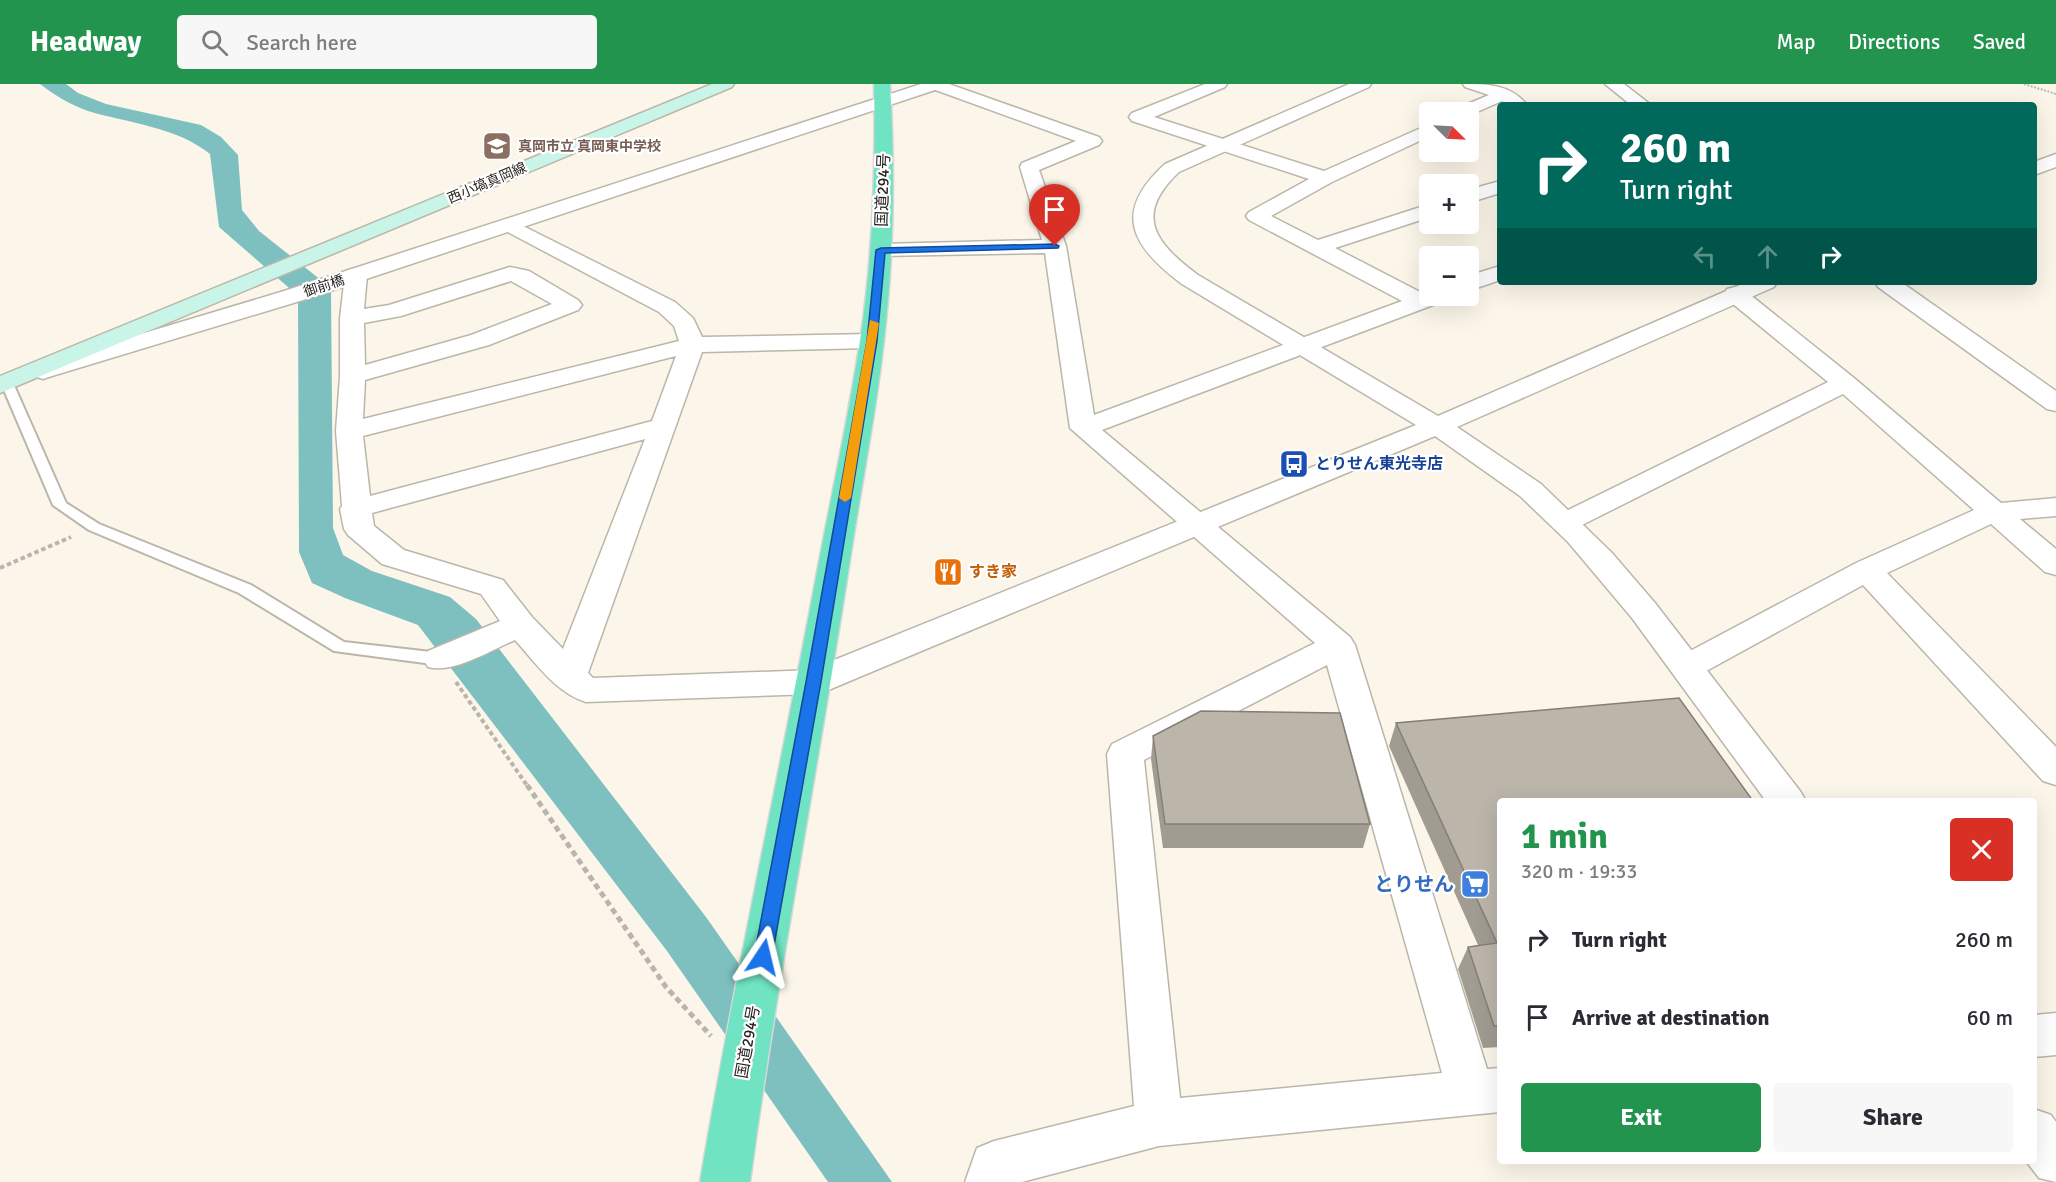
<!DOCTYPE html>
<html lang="en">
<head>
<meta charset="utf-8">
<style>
	body { margin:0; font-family:Signika,"Noto Sans JP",sans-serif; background:#f7f7f7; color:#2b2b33; height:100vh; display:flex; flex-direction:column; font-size:22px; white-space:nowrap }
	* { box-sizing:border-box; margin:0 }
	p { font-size:20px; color:#7c7c81 }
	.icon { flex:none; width:33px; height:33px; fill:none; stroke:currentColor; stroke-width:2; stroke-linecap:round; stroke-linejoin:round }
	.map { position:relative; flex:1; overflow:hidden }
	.details { position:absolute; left:1497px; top:714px; width:540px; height:366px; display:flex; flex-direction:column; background:#fff; border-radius:6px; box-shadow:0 6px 24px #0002 }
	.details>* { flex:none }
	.top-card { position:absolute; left:1497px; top:18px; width:540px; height:183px; border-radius:6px; box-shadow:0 6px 24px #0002; background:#00695c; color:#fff; overflow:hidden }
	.needle { width:39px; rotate:114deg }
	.fabs { position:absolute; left:1419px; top:18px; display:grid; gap:12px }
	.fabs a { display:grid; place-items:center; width:60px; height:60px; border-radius:6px; background:#fff; box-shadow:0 6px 24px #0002; font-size:30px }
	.pin { position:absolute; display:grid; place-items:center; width:51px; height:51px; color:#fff; margin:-62px -26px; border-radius:50% 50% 50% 0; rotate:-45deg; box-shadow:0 0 6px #0007 }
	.pin .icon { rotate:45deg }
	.me { position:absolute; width:66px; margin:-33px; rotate:10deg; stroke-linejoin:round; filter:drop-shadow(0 0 4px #0008) }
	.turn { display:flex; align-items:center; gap:21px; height:126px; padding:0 24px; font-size:27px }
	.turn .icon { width:78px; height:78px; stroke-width:2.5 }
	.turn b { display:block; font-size:42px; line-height:51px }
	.lanes { display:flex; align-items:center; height:57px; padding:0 24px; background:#0003; justify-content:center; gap:30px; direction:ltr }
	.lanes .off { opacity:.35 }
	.round { display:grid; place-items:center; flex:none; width:63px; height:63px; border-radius:6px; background:#f7f7f7 }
	.summary { display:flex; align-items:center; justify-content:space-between; height:102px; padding:0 24px }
	h1 { font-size:36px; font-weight:700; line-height:45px; color:#22944d }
	.button { display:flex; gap:12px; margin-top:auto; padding:12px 24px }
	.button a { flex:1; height:69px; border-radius:6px; background:#22944d; color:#fff; font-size:24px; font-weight:700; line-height:69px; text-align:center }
	.button a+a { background:#f7f7f7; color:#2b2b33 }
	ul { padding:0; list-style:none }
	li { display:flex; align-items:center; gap:18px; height:78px; padding:0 24px }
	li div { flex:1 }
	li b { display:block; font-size:22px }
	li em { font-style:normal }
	header { display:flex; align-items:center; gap:36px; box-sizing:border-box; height:84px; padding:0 30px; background:#22944d; color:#fff }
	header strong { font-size:28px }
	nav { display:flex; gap:33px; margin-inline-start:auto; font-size:21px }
	.search { width:420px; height:54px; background:#f7f7f7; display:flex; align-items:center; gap:15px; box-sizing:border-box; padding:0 21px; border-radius:6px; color:#7c7c81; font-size:22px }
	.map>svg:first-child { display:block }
	.water { fill:#7ebfc0 }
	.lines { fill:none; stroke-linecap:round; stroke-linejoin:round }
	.service-casing { stroke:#bbb6aa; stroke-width:4 }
	.minor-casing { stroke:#bbb6aa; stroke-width:3 }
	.tertiary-casing { stroke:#bbb6aa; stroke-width:3 }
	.secondary-casing { stroke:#bbb6aa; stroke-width:3 }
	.trunk-casing { stroke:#d8d7d7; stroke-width:3 }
	.path-far2 { stroke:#bab5ac; stroke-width:2; stroke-dasharray:2 1.5; stroke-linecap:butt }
	.path-far1 { stroke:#bab5ac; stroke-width:4; stroke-dasharray:4.5 3; stroke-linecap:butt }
	.path { stroke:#bab5ac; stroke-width:5; stroke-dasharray:6 4; stroke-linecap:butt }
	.service { fill:#fff; fill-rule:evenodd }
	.minor { fill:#fff; fill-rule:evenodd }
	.tertiary { fill:#fff; fill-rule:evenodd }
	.secondary { fill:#c9f5e8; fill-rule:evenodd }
	.trunk { fill:#70e4c2; fill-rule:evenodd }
	.wall { fill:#a19c92 }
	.building { fill:#bbb5aa; stroke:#837f77; stroke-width:1.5 }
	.route { fill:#1a73e8; stroke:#114b97; stroke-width:1.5 }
	.slow { fill:#f59e0b }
	.labels { text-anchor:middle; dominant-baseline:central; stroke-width:4.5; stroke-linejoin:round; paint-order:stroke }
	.far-education-label { font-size:14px; font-weight:bold; fill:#785e54; stroke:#fff; text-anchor:start }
	.far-street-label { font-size:14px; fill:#26231f; stroke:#fff }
	.street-label { font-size:16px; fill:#26231f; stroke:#fff }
	.transit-label { font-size:16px; font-weight:bold; fill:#164399; stroke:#fff; text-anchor:start }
	.food-label { font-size:16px; font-weight:bold; fill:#c56008; stroke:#fff; text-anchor:start }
	.near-shop-label { font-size:20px; font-weight:bold; fill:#366cbe; stroke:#fff; text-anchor:end }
</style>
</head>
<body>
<header>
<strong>Headway</strong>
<div class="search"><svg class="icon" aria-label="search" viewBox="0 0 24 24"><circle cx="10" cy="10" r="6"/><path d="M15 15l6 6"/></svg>Search here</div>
<nav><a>Map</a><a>Directions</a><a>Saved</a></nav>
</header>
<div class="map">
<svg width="2056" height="1098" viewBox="0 0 2056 1098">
	<rect width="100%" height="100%" fill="#fcf6ea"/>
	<path class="water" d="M40,0H66L78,9L106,20L201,41L221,53L238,71L242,126L259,147L331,204L333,444L343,471L372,487L450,513L476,535L706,833L892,1098H828L667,867L418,541L345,514L312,499L299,468L298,215L288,203L219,143L210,70C177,43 128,39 88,27C71,21 54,11 40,0Z"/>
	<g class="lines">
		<g class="service-casing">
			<path id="service" d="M7,295L13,299L66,419L99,440L251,501L344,558L440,569L446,571L448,575L446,579L440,581L334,567L239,509L89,446L53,421L1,299Z"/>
		</g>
		<g class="minor-casing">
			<path id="minor" d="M928,0H949L1099,53L1102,57L1099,61L1039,86L1066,162L1094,331L1402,217L1249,136L1246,132L1249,128L1309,95L1132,37L1129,33L1132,29L1205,0H1227L1225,3L1154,33L1324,87L1430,40V52L1332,98L1271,132L1318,156L1430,120V133L1335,164L1422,209L1430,207V212H1443L1441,218L1102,346L1350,553L1355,561L1487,985L1500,984V1028L1159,1062L1022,1098H965L977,1064L994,1057L1134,1022L1107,670L1112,660L1315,559L1070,344L1045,169L881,172L873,171L870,166L873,161L881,160L1042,156L1020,83L1022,79L1076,57L930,4ZM1327,581L1442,989L1180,1014L1144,676Z
				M1463,0C1486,0 1511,0 1527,21H1507L1502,17L1468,32V28H1456L1458,24L1489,11L1465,3Z
				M1500,97V109L1468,119V106Z
				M509,135L675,218L693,234L702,253L872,250L881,252L884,257L881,262L872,264L702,268L588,589L593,594L814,586L826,589L831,598L826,607L814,610L586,618C556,609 535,578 515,556C491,566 453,590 428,583L423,575L428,567L500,537L481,510L382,480L348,451L344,445L340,425L342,422L336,347L340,292V234L345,191L348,186L356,184L364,186L367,191L364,225L389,221L510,183L529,187L578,216L582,221L578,226L489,261L365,296L363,335L679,257L674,242L659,228L502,145L499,141L502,137ZM511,197L552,220L471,251L365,281L364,239L401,232ZM676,272L652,337L370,412L363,352ZM645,355L563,565L532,533L503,496L404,466L374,442L372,429Z
				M1500,182V196L1468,207V192Z
				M1735,203L1743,205L1854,294L2001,419L2056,414V432L2020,435L2056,465V491L2045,488L1991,440L1887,489L2056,663V701L2043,697L1863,501L1699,591L1687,595L1675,591L1670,583L1675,575L1856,479L1974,426L1843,310L1576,444L1566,447L1556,444L1551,438L1556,432L1828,298L1727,215L1724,210L1727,205Z"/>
		</g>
		<g class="tertiary-casing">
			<path id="tertiary" d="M921,0H946L944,3L300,217L52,292L43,295L34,292L30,287L34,282L284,207Z
				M1349,0H1371L1369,3L1179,88C1133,131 1155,159 1198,191L1438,332L1747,198H1777L1774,203L1457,343L1541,400L1612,469L1655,519L1800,707L1806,717H1766L1632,534L1568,458L1520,412L1435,352L826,607L814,610L802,607L797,598L802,589L1416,341L1182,200C1131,162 1112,128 1165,80Z
				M1605,0H1624L1651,21H1631Z
				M2056,70V83L2034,91V78Z
				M1875,198H1901L2056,307V327L2047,325L1878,203Z
				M2056,929V971L2034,973V931Z
				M2034,1025L2051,1031L2056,1038V1098L2039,1094L2026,1077H2034Z"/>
		</g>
		<g class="secondary-casing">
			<path id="secondary" d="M712,0H734L732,3L0,309V292Z"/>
		</g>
		<g class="trunk-casing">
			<path id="trunk" d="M874,0H890C895,86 894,171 884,256C876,330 861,403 850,476C818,684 778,890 750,1098H700C735,890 781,684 819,477C833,404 849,330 860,257C873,171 876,86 874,0Z"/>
		</g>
		<path class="path-far2" d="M2024,0L2056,10"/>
		<path class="path-far1" d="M0,484L71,453
			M456,598L528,703"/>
		<path class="path" d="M527,701L666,903L711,952"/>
		<use href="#service" class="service"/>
		<use href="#minor" class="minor"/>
		<use href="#tertiary" class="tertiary"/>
		<use href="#secondary" class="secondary"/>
		<use href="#trunk" class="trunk"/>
	</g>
	<path class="wall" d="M1396,639L1500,717V963L1483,964L1458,885L1468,863L1478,861L1389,662Z
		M1153,652L1370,740L1363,764H1163L1151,675Z"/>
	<path class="building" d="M1679,614L1753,717H1500V942H1494L1468,863L1497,859L1396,639Z
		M1201,627L1340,629L1370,740H1165L1153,652Z"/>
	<path class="route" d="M1055,160L1059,162L1058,164L885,169L877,257L821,598L772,873L769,878L763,881L757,878L754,873L806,598L867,257L876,166L881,164Z"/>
	<path class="slow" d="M870,236L879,239L851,414L845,418L839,414Z"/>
	<defs>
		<g id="school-square" transform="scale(1.5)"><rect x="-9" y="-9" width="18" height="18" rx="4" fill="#8d6e63" stroke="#fff"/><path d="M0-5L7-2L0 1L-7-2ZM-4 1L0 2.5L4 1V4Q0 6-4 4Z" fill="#fff"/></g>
		<g id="bus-square" transform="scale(1.5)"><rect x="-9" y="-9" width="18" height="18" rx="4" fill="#1a4fb4" stroke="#fff"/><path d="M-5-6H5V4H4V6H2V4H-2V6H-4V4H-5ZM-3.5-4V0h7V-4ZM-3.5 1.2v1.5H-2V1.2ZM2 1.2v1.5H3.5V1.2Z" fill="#fff"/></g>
		<g id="restaurant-square" transform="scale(1.5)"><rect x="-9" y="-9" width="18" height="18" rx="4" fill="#e8710a" stroke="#fff"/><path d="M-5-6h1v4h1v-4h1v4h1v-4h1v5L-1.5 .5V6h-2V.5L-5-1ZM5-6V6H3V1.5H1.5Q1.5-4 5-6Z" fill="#fff"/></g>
		<g id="supermarket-square" transform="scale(1.5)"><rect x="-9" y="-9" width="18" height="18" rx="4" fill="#3f7fe0" stroke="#fff"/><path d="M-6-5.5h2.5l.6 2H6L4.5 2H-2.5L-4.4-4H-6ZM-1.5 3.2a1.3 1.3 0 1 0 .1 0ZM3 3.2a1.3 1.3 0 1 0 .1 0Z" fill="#fff"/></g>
	</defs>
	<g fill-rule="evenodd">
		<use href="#school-square" x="497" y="62"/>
		<use href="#bus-square" x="1294" y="380"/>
		<use href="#restaurant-square" x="948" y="488"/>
		<use href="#supermarket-square" x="1475" y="800"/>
	</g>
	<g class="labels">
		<g class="far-education-label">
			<text x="518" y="62">真岡市立 真岡東中学校</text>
		</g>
		<g class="far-street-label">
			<text transform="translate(487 99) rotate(-23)">西小塙真岡線</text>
			<text transform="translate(324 202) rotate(-18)">御前橋</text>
		</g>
		<g class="street-label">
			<text transform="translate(883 106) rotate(-88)">国道294号</text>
			<text transform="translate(748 958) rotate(-80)">国道294号</text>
		</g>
		<g class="transit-label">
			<text x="1315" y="380">とりせん東光寺店</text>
		</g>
		<g class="food-label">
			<text x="969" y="488">すき家</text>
		</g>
		<g class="near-shop-label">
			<text x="1454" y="800">とりせん</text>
		</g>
	</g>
</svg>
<div class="fabs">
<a><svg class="needle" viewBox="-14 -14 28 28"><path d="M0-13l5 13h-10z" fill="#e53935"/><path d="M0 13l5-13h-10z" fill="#7c7c81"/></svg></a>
<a>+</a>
<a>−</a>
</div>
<div class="pin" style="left:1055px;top:162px;background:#d93025"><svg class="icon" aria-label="arrive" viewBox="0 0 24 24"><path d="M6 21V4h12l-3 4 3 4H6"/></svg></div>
<svg class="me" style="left:763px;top:873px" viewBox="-20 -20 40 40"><path d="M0-17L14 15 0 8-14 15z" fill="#1a73e8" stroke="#fff" stroke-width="4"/></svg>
<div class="top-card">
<div class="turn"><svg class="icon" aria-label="right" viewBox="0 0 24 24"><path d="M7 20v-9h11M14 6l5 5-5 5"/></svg><div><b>260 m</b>Turn right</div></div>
<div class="lanes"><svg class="icon off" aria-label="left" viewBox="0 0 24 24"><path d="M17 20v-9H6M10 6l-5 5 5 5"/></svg><svg class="icon off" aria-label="ahead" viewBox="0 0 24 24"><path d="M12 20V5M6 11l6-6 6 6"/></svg><svg class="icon" aria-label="right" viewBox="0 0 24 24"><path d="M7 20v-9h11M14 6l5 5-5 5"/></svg></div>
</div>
<section class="details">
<div class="summary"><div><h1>1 min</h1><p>320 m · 19:33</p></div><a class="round" style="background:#d93025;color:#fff"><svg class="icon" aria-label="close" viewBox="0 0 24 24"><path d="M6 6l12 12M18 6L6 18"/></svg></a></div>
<ul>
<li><svg class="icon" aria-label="right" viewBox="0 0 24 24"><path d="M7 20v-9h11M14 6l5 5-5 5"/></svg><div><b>Turn right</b></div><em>260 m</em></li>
<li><svg class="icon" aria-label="arrive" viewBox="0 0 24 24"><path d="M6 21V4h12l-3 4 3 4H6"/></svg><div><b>Arrive at destination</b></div><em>60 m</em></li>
</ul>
<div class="button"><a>Exit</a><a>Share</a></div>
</section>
</div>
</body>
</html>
